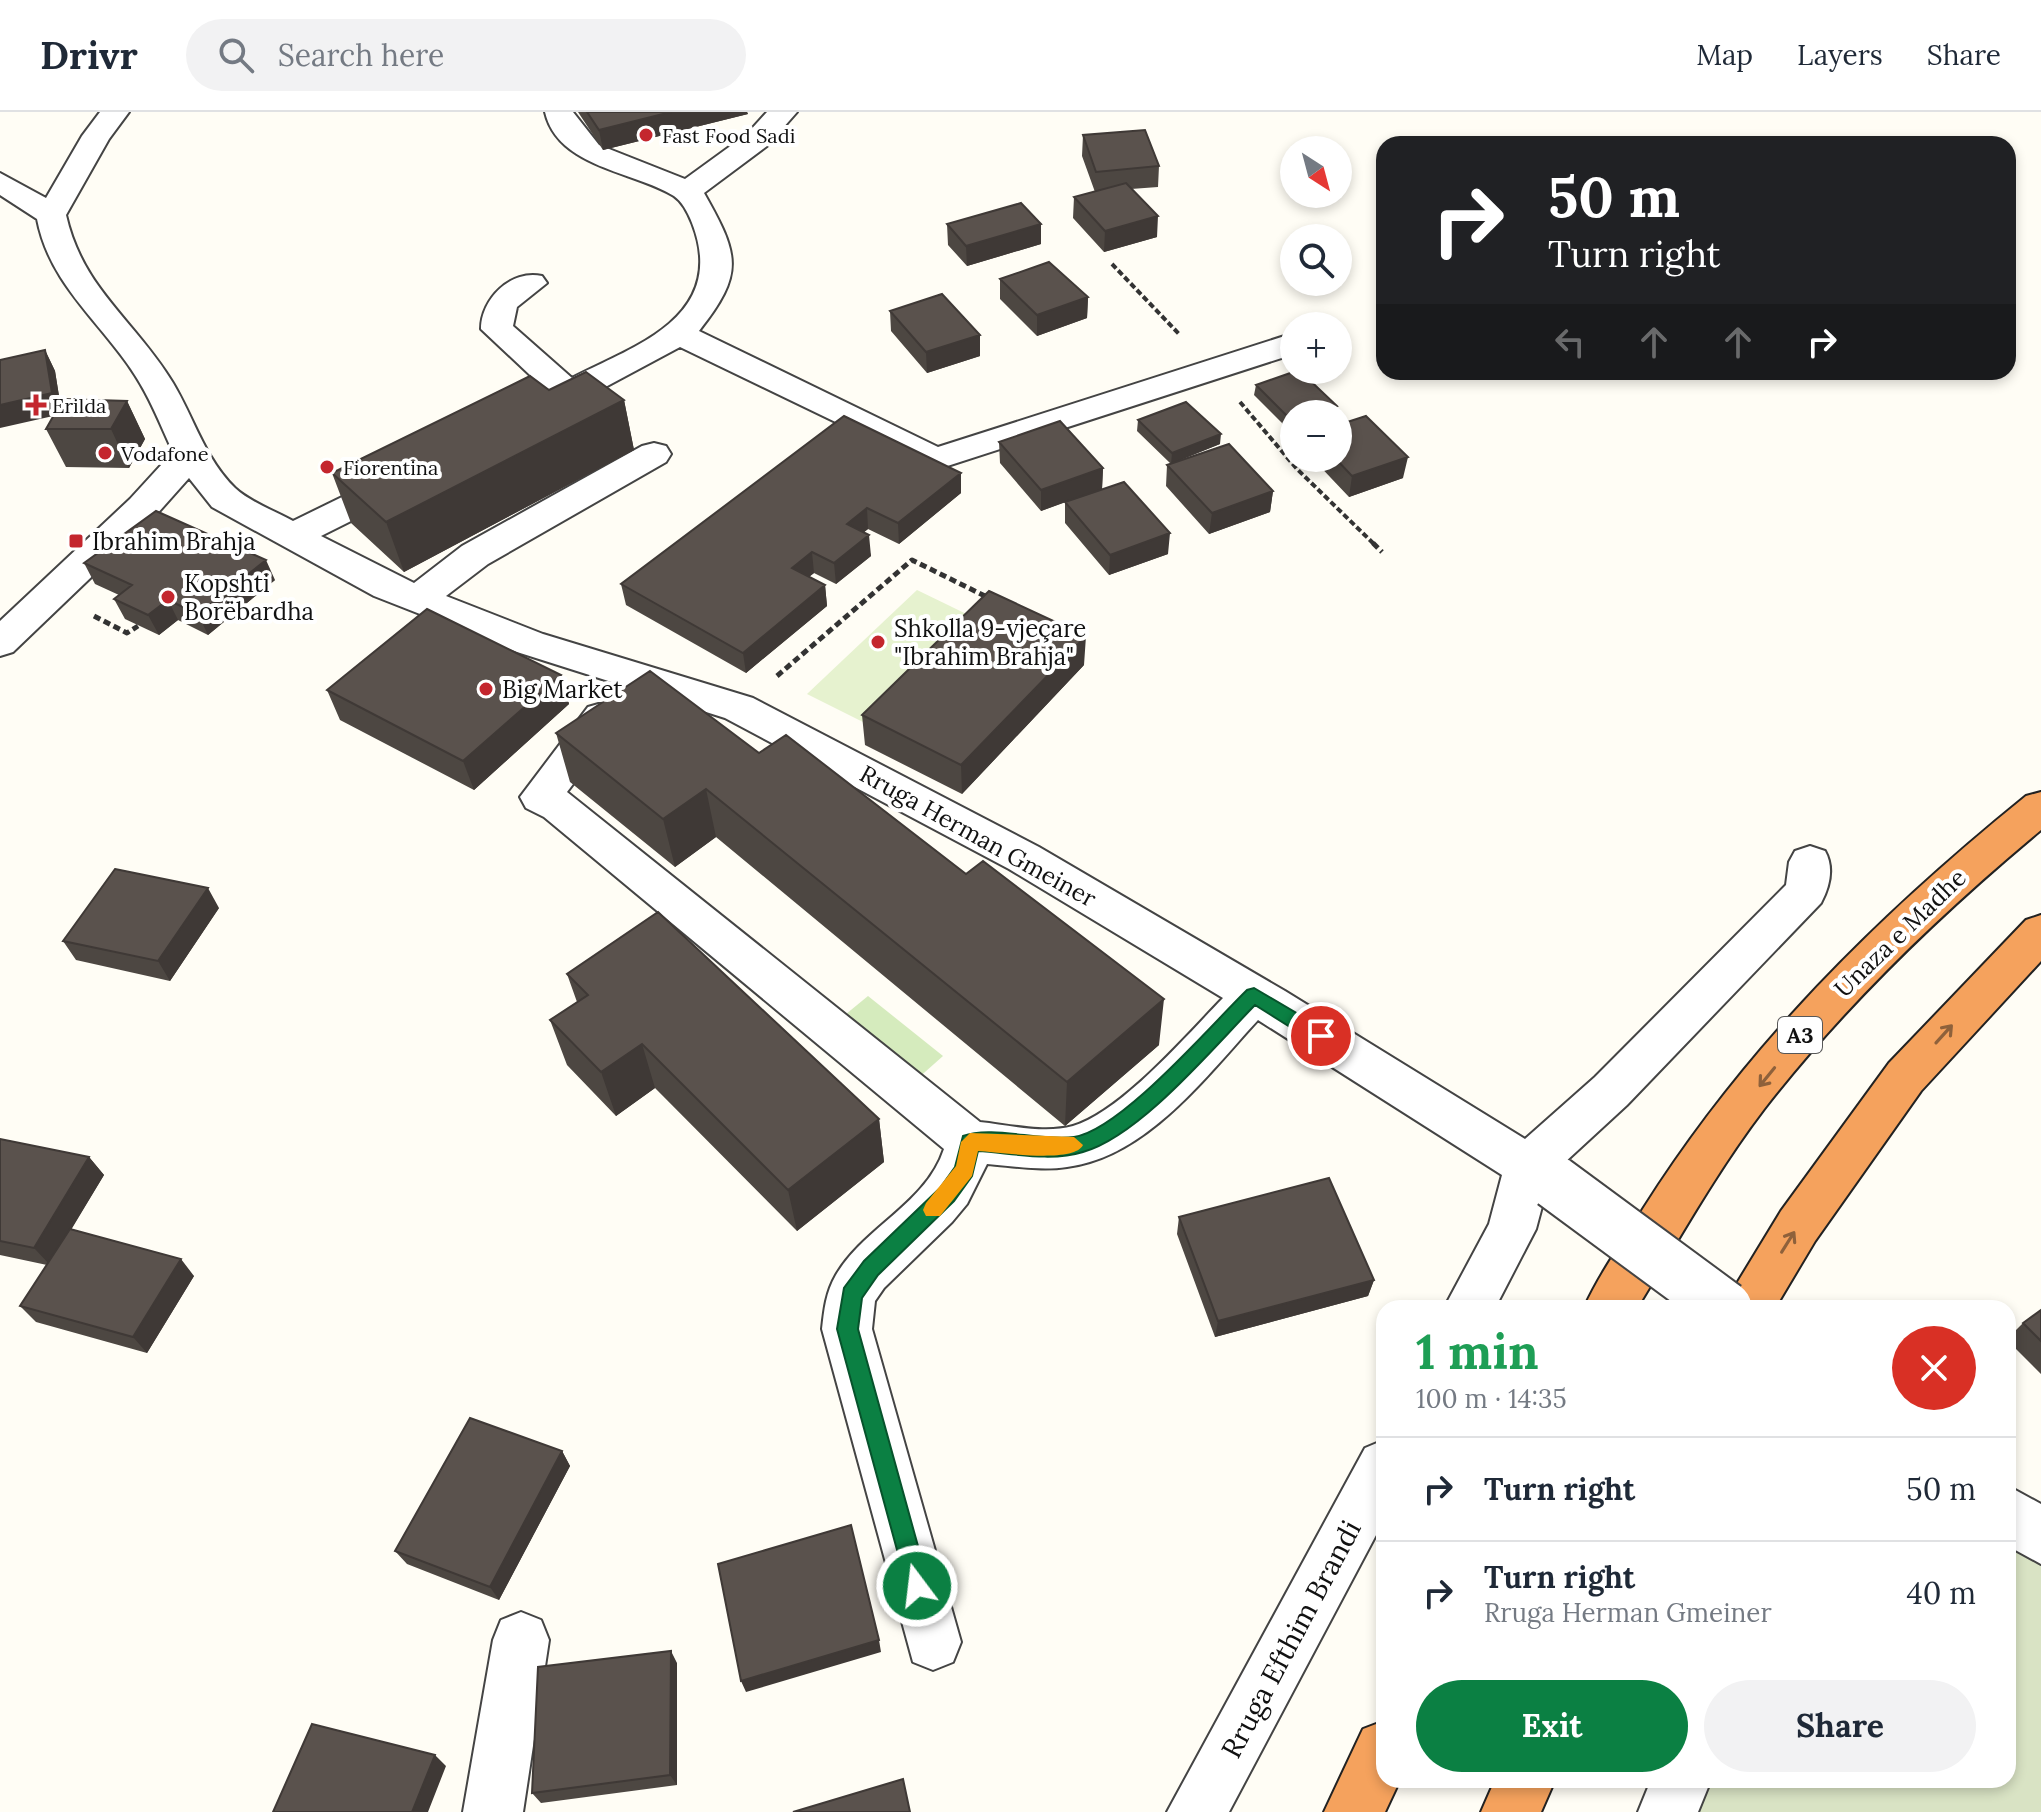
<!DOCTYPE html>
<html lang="en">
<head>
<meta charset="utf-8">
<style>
	body { margin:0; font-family:Lora,serif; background:#f2f2f3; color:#1f2937; height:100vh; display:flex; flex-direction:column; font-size:30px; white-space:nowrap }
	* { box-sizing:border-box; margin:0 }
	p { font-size:26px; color:#747a83 }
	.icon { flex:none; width:44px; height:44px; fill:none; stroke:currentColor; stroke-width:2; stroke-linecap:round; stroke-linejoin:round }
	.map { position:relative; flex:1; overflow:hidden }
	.panel { position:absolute; left:1376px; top:1188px; width:640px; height:488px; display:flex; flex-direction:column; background:#fff; border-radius:24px; box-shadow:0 4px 12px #0003 }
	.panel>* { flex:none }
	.hud { position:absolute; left:1376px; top:24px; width:640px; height:244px; border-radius:24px; box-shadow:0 4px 12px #0003; background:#202124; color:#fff; overflow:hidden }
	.needle { width:52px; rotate:144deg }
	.fabs { position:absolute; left:1280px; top:24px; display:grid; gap:16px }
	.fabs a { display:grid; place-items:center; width:72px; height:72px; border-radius:50%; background:#fff; box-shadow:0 4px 12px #0003; font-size:40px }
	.pin { position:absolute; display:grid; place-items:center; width:68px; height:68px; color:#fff; margin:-34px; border:4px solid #fff; border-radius:50%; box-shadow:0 2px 8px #0007 }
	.me { position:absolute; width:88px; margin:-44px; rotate:345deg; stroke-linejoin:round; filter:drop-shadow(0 0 6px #0008) }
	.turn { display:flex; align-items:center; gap:28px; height:168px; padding:0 40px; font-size:36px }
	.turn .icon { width:104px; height:104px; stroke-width:2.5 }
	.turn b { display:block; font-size:56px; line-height:68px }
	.lanes { display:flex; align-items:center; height:76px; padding:0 40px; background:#0003; justify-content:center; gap:40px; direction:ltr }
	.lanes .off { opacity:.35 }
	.round { display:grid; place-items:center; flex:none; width:84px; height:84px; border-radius:42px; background:#f2f2f3 }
	.summary { display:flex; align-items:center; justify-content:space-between; height:136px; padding:0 40px }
	h1 { font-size:48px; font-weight:700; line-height:60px; color:#1e9e55 }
	.action { display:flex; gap:16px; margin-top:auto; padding:16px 40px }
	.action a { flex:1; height:92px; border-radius:48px; background:#0b8043; color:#fff; font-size:32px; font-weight:700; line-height:92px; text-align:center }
	.action a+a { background:#f2f2f3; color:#1f2937 }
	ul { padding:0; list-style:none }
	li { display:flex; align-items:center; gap:24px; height:104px; padding:0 40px; border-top:2px solid #e0e1e3 }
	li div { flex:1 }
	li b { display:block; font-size:30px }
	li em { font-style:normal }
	header { display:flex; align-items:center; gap:48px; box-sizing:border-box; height:112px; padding:0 40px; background:#fff; border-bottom:2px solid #e0e1e3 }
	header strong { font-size:38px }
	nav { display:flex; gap:44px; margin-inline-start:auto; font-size:28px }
	.search { width:560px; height:72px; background:#f2f2f3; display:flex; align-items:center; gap:20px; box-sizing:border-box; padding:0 28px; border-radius:44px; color:#747a83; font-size:30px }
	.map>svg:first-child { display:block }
	.green { fill:#d5ebbd }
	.cemetery { fill:#d9e3c4 }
	.pitch { fill:#e6f2cf }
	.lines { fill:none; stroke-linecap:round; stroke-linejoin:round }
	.minor-casing { stroke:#444; stroke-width:4 }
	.highway-casing { stroke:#222; stroke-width:4 }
	.path-far1 { stroke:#333; stroke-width:4; stroke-dasharray:6 3; stroke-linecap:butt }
	.path { stroke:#333; stroke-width:5; stroke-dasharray:7 4; stroke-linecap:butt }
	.minor { fill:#fff; fill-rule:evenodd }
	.highway { fill:#f5a25d; fill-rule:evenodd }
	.minor-bridge-casing { stroke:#444; stroke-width:57; stroke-linecap:butt }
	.minor-bridge { stroke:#fff; stroke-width:53 }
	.wall { fill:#4d4742 }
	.shaded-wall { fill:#3f3936 }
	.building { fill:#5a524d; stroke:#3f3936; stroke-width:2 }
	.oneway { stroke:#8e613b }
	.route { fill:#0b8043; stroke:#07532c; stroke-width:2 }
	.slow { fill:#f59e0b }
	.poi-dot { fill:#c4262e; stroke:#fff; stroke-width:3 }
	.labels { text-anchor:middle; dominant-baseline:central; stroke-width:8; stroke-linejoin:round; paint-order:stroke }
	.far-poi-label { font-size:20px; fill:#111; stroke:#fff; text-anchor:start }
	.shield { fill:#fff; stroke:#585858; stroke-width:2 }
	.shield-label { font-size:22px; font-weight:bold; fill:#111 }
	.poi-label { font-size:24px; fill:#111; stroke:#fff; text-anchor:start }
	.street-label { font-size:24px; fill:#111; stroke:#fff }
	.near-street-label { font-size:28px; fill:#111; stroke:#fff }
</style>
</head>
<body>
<header>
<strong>Drivr</strong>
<div class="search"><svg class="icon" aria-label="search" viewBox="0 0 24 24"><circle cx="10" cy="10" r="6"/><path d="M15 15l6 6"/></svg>Search here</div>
<nav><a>Map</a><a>Layers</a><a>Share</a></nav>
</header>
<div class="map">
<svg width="2041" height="1700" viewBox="0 0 2041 1700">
	<rect width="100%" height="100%" fill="#fffdf5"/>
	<path class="green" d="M868,884L943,944L916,968L840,907Z"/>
	<path class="cemetery" d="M2008,1429L2041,1444V1700H1689L1702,1668H2008Z"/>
	<path class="pitch" d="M917,478L985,511L877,617L807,582Z"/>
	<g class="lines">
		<g class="minor-casing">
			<path id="minor" d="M100,0H129L109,27L66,103C83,178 135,208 173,271C194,306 205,347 235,376C250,390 275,399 293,409L385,364L397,361L409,364L415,372L409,380L321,424L414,471L462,434L642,334L654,331L666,334L671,342L666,350L488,452L446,484L543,522L753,586L1039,735L1285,879L1525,1027L1595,965L1786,773L1789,750L1795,739L1810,734L1825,739C1834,755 1830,774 1821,791L1627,993L1564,1051L1571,1055L1578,1070L1571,1085L1554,1091L1544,1087L1536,1117L1495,1196H1444L1489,1112L1502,1063L1258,908C1207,963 1147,1045 1067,1055C1041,1059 1013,1054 987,1052L967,1092L952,1110L884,1176L875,1189L872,1217L961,1530L953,1550L933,1558L913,1550L822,1217C824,1198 826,1180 836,1163C864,1115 926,1092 944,1037L544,705L526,696L520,685L588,595L602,591L616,595L622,605L616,615L567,680L980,1010C1009,1013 1044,1022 1073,1014C1121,1000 1187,923 1223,886L1009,757L725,606L517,540L374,484L212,395L189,366L156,403L13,540L0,544V509L130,387L173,340C160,312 149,283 131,257C97,207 49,170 37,107L0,83V61L46,86L82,24Z
				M545,0H573L599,33L685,67L747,22L767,0H797L767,34L704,81C739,143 745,161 699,219L938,335L1294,221V242L935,358L680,235L555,302L543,305L531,302L526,295L531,288L547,279L481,217C481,187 511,157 542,164L547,171L517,195L513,214L572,266C623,239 705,214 700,144C699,127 689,94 674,84C634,59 558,56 545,0Z
				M1384,1328V1408L1229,1700H1167L1365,1336Z
				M2008,1374L2041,1392V1452L2008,1434Z
				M521,1500L541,1508L549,1528L523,1700H463L493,1528L501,1508Z
				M1651,1668H1711L1698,1700H1638Z"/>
		</g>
		<g class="highway-casing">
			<path id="highway" d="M2041,680V718C1940,802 1845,893 1764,997C1716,1060 1678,1129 1637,1196H1584C1600,1161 1623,1129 1643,1097C1746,934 1878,804 2026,684Z
				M2041,803V849L1921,979L1815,1129L1775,1196H1722L1781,1099L1889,951L2026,808Z
				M1384,1609V1668H1400L1385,1700H1324L1363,1617Z
				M1495,1668H1555L1541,1700H1481Z"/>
		</g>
		<path class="path-far1" d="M1112,152L1180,223
			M1240,290L1297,357L1375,433"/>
		<path class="path" d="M1373,431L1382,440
			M94,504L127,521L138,514
			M777,564L912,448L987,485"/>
		<use href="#minor" class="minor"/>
		<use href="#highway" class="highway"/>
		<g class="minor-bridge-casing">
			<path id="minor-bridge" d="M1554,1070L1725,1196"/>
		</g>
		<use href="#minor-bridge" class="minor-bridge"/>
	</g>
	<path class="wall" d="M578,0H747L748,2L603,38Z
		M1083,23L1159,54L1158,75L1131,77L1157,125L1104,140L1073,106L1074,85L1095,80L1082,44Z
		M947,112L1041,132L967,154L948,133Z
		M1000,167L1088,185L1087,206L1037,224L1000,187Z
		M890,199L980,223V244L927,261L891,219Z
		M45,238L55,259L60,291L127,289L145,327L129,356L66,355L46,317L53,304Z
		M1256,273L1337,294L1335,302H1294L1291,320L1254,283Z
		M549,278L624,288L634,338L404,460L351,411L332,361Z
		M844,304L961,381L899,432L868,417L864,420L871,444L836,472L814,461L809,465L825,473L827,494L746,561L626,493L621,472Z
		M1138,308L1220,332L1177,349L1273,379L1270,400L1209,422L1166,374L1167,353L1171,352L1137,319Z
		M999,330L1103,356L1102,377L1168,442L1109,463L1065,411V390L1041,399L1000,351Z
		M1312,346H1338L1403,366L1349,385Z
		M84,451L275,468L208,523L178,508L159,523L125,507L114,487L119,483L95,472Z
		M1084,553L962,682L865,633L862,603Z
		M561,563L569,592L474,678L340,608L327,578Z
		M556,621L759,641L1159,933L1065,1014L716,725L675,755L570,670Z
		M219,796L170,869L76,848L63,829Z
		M567,862L879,1007L884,1050L797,1119L655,976L616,1004L567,953L550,908L577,890Z
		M0,1027L89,1045L104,1063L71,1117L194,1164L147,1241L36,1210L20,1194L47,1153L0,1143Z
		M1179,1105L1374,1168L1368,1184L1215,1225L1177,1122Z
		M2041,1198V1262L2008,1229V1226L2023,1211Z
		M562,1339L570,1354L499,1488L407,1452L395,1439Z
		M677,1551V1673L541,1691L532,1681Z"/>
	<path class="shaded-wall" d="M671,0H747L748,2L603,38L599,18Z
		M1158,104L1157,125L1104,140L1105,119Z
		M1041,112V132L967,154L966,134Z
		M1088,185L1087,206L1037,224V203Z
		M980,223V244L927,261L926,240Z
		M45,238L55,259L62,302L0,316V293Z
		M624,288L634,338L404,460L386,410Z
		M127,289L145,327L129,356L111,317Z
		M1337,294L1335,302H1313Z
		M1294,308V319L1291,320L1292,309Z
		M1221,322L1220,332L1171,352L1172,341Z
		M1408,345L1403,366L1349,385L1352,364Z
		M1103,356L1102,377L1041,399V378Z
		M961,361V381L899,432L898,411Z
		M1273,379L1270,400L1209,422L1212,401Z
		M867,396L868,417L849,432L847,412Z
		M1170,421L1168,442L1109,463L1110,443Z
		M869,423L871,444L836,472L834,451Z
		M812,440L814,461L794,476L792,456Z
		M266,448L275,468L208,523L198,502Z
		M825,473L827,494L746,561L743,541Z
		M168,488L178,508L159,523L148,503Z
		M1086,524L1084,553L962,682L961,653Z
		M561,563L569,592L474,678L463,649Z
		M706,677L716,725L675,755L663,707Z
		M208,776L219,796L170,869L158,849Z
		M1164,887L1159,933L1065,1014L1067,970Z
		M642,932L655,976L616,1004L601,960Z
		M879,1007L884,1050L797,1119L788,1078Z
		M89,1045L104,1063L50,1153L34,1136Z
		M181,1147L194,1164L147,1241L133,1225Z
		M1374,1168L1368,1184L1215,1225L1218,1209Z
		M562,1339L570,1354L499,1488L490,1475Z
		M879,1528L881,1540L746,1580L741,1569Z
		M671,1539L677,1551V1673L670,1663Z
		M435,1643L446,1654L428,1700H412Z"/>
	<path class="building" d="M587,0H671L599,18Z
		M1145,18L1159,54L1096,60L1083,23Z
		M1126,71L1158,104L1105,119L1074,85Z
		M1021,91L1041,112L966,134L947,112Z
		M1049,150L1088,185L1037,203L1000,167Z
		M942,182L980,223L926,240L890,199Z
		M45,238L52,281L0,293V248Z
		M1299,258L1337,294L1313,302H1294V308L1292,309L1256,273Z
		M586,260L624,288L386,410L332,361L530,264L549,278Z
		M63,287L127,289L111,317H46Z
		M1186,290L1221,322L1172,341L1138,308Z
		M844,304L961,361L898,411L867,396L847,412L869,423L834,451L812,440L792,456L825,473L743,541L621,472Z
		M1366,304L1408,345L1352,364L1335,346H1338V313Z
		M1060,309L1103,356L1041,378L999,330Z
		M1229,332L1273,379L1212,401L1167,353Z
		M1124,370L1170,421L1110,443L1065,390Z
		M156,399L266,448L198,502L168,488L148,503L114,487L132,473L84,451Z
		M989,479L1086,524L961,653L862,603Z
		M427,497L561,563L463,649L327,578Z
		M650,559L759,641L786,623L966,762L983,749L1164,887L1067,970L706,677L663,707L556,621Z
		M115,757L208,776L158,849L63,829Z
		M658,800L879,1007L788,1078L642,932L601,960L550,908L588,883L567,862Z
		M0,1027L89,1045L34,1136L0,1129Z
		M1329,1066L1374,1168L1218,1209L1179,1105Z
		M70,1117L181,1147L133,1225L20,1194Z
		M2041,1198V1229L2023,1211Z
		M470,1306L562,1339L490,1475L395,1439Z
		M851,1413L879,1528L741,1569L718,1452Z
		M671,1539L670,1663L532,1681L538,1555Z
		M312,1612L435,1643L412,1700H273Z
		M903,1667L910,1700H793Z"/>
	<defs><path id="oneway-shaft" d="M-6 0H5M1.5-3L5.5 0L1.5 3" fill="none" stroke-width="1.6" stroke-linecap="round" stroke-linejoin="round" transform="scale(2)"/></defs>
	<g class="oneway">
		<use href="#oneway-shaft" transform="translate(1944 922) rotate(-48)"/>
		<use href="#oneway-shaft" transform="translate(1767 965) rotate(129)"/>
		<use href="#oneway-shaft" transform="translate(1788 1130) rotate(-58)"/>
	</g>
	<path class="route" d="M1254,876L1327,919V930H1314L1255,893C1213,936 1140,1024 1083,1040C1051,1050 1011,1041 978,1039L972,1064L954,1089L878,1163L862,1186L858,1217L929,1474L925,1482L917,1485L909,1482L837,1217L844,1176L864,1149L940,1076L955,1055L963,1024C992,1013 1041,1030 1074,1025C1121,1018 1211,913 1247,878Z"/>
	<path class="slow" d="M970,1021L1074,1025L1083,1033C1074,1052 999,1040 978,1039L972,1064L940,1104H926L923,1098L926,1091L956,1054L961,1030Z"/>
	<g class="poi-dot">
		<circle cx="646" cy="23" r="8"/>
		<path d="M32 281h8v8h8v8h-8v8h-8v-8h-8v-8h8z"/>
		<circle cx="105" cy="341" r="8"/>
		<circle cx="327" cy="355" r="8"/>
		<rect x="68" y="421" width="16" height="16" rx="4"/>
		<circle cx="168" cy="485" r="8"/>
		<circle cx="878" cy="530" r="8"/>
		<circle cx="486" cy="577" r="8"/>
	</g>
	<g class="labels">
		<g class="far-poi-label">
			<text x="662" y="23">Fast Food Sadi</text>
			<text x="52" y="293">Erilda</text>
			<text x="121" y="341">Vodafone</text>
			<text x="343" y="355">Fiorentina</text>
		</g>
		<rect class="shield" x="1778" y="905" width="44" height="36" rx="6"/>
		<g class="shield-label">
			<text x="1800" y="923">A3</text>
		</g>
		<g class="poi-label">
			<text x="92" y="429">Ibrahim Brahja</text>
			<text x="184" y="471">Kopshti<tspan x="184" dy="28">Borëbardha</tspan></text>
			<text x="894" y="516">Shkolla 9-vjeçare<tspan x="894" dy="28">"Ibrahim Brahja"</tspan></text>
			<text x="502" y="577">Big Market</text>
		</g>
		<g class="street-label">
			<text transform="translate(978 724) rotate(29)">Rruga Herman Gmeiner</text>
			<text transform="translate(1900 821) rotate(-44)">Unaza e Madhe</text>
		</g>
		<g class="near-street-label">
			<text transform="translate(1291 1527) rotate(-62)">Rruga Efthim Brandi</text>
		</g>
	</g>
</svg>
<div class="fabs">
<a><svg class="needle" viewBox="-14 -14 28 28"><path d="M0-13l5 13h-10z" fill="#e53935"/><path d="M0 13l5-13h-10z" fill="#747a83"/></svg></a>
<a><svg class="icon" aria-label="search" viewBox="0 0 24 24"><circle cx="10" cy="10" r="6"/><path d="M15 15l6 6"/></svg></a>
<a>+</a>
<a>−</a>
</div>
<div class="pin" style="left:1321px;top:924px;background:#d93025"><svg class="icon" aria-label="arrive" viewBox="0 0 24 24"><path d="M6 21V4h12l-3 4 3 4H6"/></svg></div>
<svg class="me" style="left:917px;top:1474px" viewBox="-20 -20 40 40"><circle r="17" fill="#0b8043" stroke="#fff" stroke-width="3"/><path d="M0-11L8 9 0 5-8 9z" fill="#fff"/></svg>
<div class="hud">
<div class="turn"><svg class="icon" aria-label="right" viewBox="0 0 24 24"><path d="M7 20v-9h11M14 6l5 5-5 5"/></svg><div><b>50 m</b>Turn right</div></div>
<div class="lanes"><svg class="icon off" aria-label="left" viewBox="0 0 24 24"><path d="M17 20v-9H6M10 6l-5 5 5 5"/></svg><svg class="icon off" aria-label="ahead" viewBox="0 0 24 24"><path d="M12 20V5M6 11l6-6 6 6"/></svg><svg class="icon off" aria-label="ahead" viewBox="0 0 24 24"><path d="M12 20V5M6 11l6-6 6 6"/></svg><svg class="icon" aria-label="right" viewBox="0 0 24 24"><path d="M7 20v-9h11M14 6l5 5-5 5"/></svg></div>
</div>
<section class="panel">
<div class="summary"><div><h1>1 min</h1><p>100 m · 14:35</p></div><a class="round" style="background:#d93025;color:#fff"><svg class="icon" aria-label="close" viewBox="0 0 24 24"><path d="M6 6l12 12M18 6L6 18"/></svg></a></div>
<ul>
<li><svg class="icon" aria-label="right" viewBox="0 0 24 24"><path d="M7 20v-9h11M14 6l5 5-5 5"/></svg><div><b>Turn right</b></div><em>50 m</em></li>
<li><svg class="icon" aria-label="right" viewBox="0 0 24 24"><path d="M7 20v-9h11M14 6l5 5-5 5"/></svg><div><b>Turn right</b><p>Rruga Herman Gmeiner</p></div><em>40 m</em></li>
</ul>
<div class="action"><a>Exit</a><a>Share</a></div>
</section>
</div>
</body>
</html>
